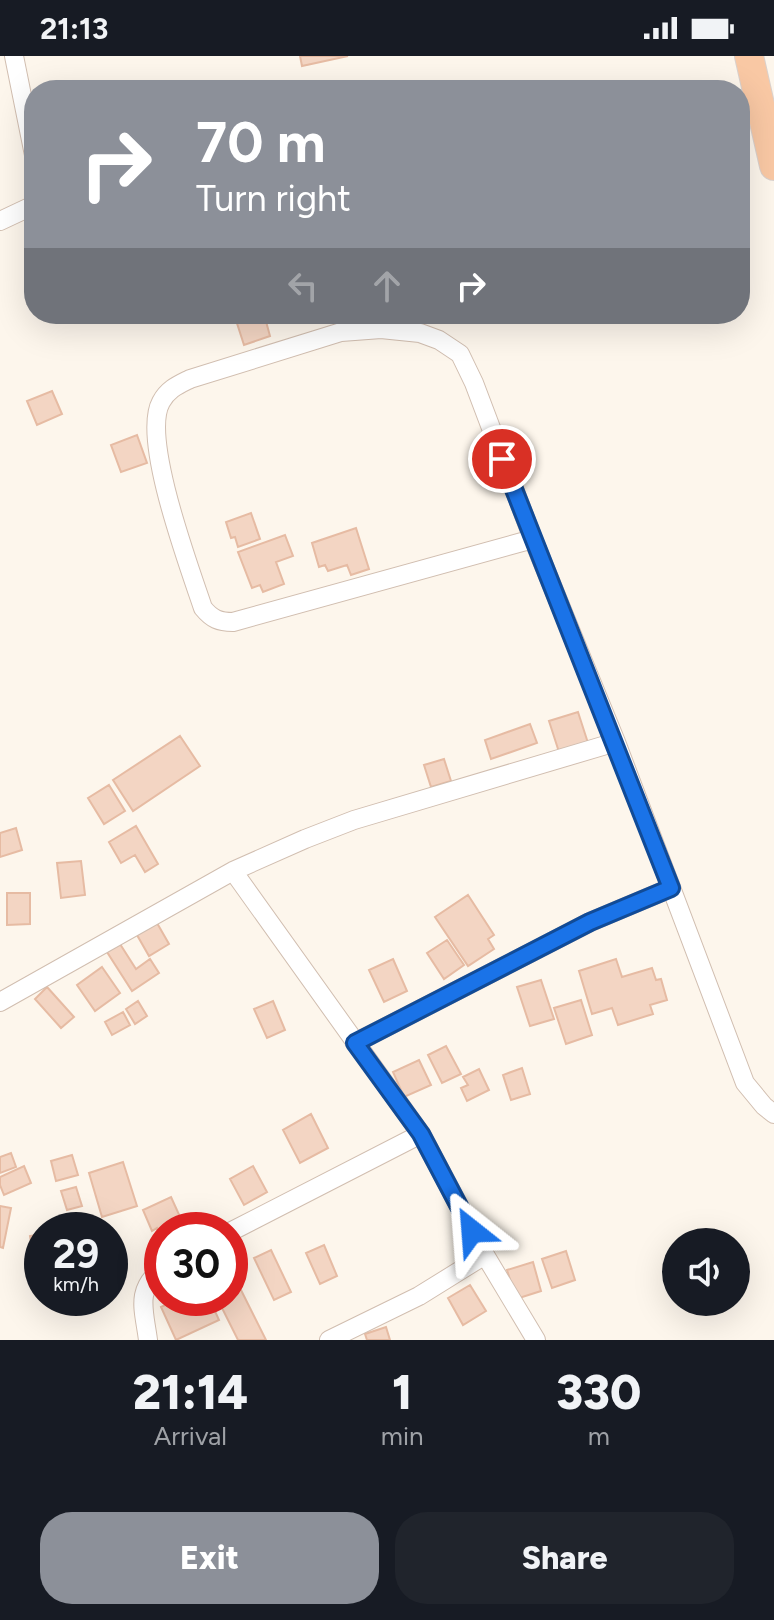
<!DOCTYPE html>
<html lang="en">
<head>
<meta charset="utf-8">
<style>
	body { margin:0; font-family:Figtree,sans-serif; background:#20242c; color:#f1f3f6; height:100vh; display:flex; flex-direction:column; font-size:30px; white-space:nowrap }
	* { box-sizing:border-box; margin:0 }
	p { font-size:26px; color:#9ea1a6 }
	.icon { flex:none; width:44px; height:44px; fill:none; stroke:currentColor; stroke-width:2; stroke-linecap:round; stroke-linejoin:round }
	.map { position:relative; height:1284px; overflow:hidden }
	.side { display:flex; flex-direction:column; background:#171b24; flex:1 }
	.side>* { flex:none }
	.hud { position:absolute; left:24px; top:24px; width:726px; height:244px; border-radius:32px; box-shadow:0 8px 32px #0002; background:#8c9099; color:#fff; overflow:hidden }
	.buttons { position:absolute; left:662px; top:1172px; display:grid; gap:16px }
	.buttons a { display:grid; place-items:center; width:88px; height:88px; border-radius:50%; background:#171b24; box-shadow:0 8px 32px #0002; font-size:40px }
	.speed { position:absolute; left:24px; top:1156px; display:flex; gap:16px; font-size:40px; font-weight:700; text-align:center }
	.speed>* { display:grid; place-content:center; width:104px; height:104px; border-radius:50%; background:#171b24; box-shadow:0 8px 32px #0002; line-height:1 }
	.speed small { font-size:20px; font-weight:400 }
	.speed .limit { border:12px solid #d22; background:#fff; color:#111 }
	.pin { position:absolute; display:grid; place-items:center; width:68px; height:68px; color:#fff; margin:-34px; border:4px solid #fff; border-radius:50%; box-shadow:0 2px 8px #0007 }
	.me { position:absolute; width:88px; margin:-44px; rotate:332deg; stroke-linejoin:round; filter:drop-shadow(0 0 6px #0008) }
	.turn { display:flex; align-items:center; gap:28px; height:168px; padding:0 40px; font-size:36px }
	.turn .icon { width:104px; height:104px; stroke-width:2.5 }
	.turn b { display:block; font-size:56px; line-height:68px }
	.lanes { display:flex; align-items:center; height:76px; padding:0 40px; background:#0003; justify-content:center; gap:40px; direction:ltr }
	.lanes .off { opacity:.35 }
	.eta { display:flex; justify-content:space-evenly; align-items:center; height:136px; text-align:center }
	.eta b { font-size:48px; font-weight:800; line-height:56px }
	.primary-button { display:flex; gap:16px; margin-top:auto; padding:16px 40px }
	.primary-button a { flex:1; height:92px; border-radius:32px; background:#8c9099; color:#fff; font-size:32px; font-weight:800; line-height:92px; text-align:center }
	.primary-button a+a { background:#20242c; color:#f1f3f6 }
	.status { display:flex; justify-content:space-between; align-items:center; height:56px; padding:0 40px; background:#171b24; direction:ltr }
	.status svg { height:22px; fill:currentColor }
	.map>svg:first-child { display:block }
	.building { fill:#f3d5c3; stroke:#e6bba3; stroke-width:2 }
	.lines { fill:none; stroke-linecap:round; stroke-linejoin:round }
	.minor-casing { stroke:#d1beb0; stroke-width:20 }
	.trunk-casing { stroke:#dad1cd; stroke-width:30 }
	.minor { stroke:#fff; stroke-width:18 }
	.trunk { stroke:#f9c8a4; stroke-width:28 }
	.route-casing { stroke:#114b97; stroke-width:20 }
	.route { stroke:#1a73e8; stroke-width:14 }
</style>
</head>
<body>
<div class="status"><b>21:13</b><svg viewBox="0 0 49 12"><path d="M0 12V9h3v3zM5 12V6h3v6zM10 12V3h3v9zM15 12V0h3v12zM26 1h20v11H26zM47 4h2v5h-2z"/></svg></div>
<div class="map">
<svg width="774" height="1284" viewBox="0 0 774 1284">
	<rect width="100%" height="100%" fill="#fdf6ec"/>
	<path class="building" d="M300,0H348L302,10Z
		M234,258H264L270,280L244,289Z
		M52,335L62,358L37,369L27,345Z
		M137,379L147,407L121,416L111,389Z
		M251,457L260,483L238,491L235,481L231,482L226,466Z
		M356,472L369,513L351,519L347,509L328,515L325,509L319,511L312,487Z
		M285,479L293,500L276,506L284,528L263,536L260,529L252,532L238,496Z
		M578,656L588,687L559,696L549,665Z
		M530,668L537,687L491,703L485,684Z
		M180,680L200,710L133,755L113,724Z
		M444,703L451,725L431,731L424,709Z
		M109,729L125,755L104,768L88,742Z
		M136,770L158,808L145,816L135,799L121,807L109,786Z
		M16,772L22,794L0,801V777Z
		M81,805L85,839L61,842L57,807Z
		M7,837H30V868L7,869Z
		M468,839L494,879L488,883L494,893L468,910L435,861Z
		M157,867L169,888L149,900L137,879Z
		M447,884L464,909L444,923L427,897Z
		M120,888L136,913L150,903L159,917L132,935L107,896Z
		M393,903L407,935L384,946L369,914Z
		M616,903L622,921L652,912L656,924L661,923L667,944L650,949L653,958L618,969L612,952L592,958L579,915Z
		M102,911L120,937L95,955L77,929Z
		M541,924L554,963L530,970L517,931Z
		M47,931L74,961L61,972L35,943Z
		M581,944L592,979L566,988L554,952Z
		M138,945L147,960L135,968L126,953Z
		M273,945L285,974L267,982L254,953Z
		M123,956L130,969L112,979L105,966Z
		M446,990L461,1018L442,1027L428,999Z
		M419,1004L431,1029L404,1041L393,1016Z
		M522,1012L530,1038L511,1044L503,1019Z
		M479,1013L489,1034L467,1045L461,1032L468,1029L463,1021Z
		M311,1058L328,1092L300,1107L283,1074Z
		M11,1097L16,1111L0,1117V1101Z
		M72,1099L78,1119L56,1125L51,1105Z
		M123,1106L137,1150L102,1161L89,1117Z
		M24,1110L31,1127L4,1139L0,1129V1121Z
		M253,1110L267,1136L244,1149L230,1123Z
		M76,1131L82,1150L67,1154L61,1135Z
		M171,1141L186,1174H162V1183L157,1172L152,1175L143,1154Z
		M0,1150L11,1152L3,1192L0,1191Z
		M42,1178V1197L33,1198L30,1180Z
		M324,1189L337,1220L320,1228L306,1197Z
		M271,1194L291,1236L274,1244L254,1202Z
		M566,1195L575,1224L552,1232L542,1203Z
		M533,1206L541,1235L516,1243L507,1214Z
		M230,1212L266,1284H238L217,1242H230Z
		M470,1229L486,1255L463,1269L448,1242Z
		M180,1242H209L219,1264L176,1284L161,1251Z
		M386,1271L390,1284H367L365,1278Z"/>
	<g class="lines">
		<g class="minor-casing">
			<path id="minor" d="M14,0L34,99
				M0,165L34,149
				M533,483L233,566C219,566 212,563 203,552C189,510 141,382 161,346C168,333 178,329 190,323L341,276L381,273L420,277L439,284L460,298L474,327L533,483L616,686L745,1027L764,1050L774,1058
				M0,946L233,815L305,783L354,764L616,686
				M355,987L590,866L671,832
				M421,1078L485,1199L536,1284
				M230,1176L421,1078L233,815
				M148,1284C144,1253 135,1234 162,1213
				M329,1284L419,1240L485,1199"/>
		</g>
		<g class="trunk-casing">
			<path id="trunk" d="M749,0L774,110"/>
		</g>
		<use href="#minor" class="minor"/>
		<use href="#trunk" class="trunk"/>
	</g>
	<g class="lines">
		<g class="route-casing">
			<path id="route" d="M472,1175L421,1078L355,987L590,866L671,832L502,403"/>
		</g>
		<use href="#route" class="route"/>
	</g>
</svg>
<div class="buttons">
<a><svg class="icon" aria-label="sound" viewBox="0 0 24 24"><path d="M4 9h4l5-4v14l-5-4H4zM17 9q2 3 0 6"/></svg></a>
</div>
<div class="speed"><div>29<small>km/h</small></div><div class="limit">30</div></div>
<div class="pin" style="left:502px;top:403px;background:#d93025"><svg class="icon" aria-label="arrive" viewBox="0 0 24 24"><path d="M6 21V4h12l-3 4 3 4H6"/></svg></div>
<svg class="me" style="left:472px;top:1175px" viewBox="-20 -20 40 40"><path d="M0-17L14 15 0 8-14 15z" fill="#1a73e8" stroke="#fff" stroke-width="4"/></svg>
<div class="hud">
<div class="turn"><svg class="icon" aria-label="right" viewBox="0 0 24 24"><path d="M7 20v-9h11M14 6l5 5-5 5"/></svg><div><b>70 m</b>Turn right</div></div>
<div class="lanes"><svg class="icon off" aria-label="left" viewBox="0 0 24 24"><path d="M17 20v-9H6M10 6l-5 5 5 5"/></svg><svg class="icon off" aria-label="ahead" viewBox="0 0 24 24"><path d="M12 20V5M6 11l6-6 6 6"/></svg><svg class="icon" aria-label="right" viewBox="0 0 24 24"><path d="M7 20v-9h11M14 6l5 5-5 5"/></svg></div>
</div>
</div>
<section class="side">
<div class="eta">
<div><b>21:14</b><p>Arrival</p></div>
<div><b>1</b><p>min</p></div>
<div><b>330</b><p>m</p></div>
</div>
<div class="primary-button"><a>Exit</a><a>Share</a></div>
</section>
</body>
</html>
